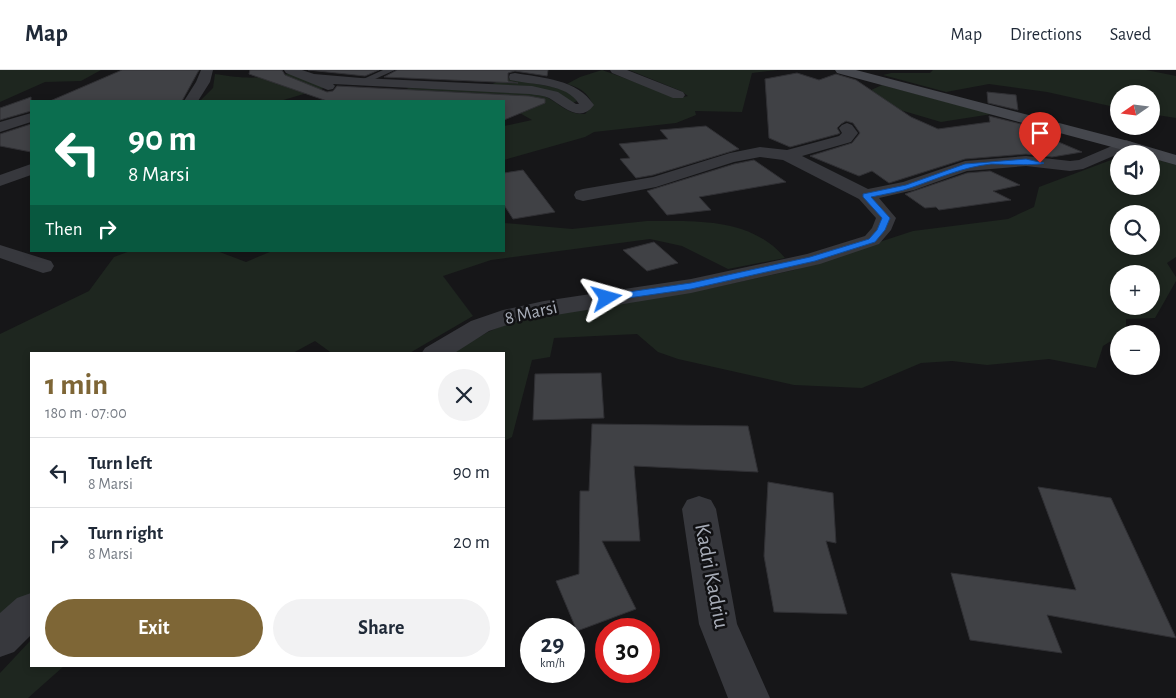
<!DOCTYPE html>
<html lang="en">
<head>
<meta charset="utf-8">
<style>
	body { margin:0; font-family:"Alegreya Sans",sans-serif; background:#f2f2f3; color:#1f2937; height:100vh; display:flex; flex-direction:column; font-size:19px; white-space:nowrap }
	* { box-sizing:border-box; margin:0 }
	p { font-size:16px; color:#747a83 }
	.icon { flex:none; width:28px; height:28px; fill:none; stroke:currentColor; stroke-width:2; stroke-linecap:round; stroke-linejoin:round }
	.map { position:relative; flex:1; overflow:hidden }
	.sheet { position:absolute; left:30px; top:282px; width:475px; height:315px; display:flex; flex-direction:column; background:#fff; border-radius:0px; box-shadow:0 2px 8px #0003 }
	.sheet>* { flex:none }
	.guide { position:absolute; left:30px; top:30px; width:475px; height:152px; border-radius:0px; box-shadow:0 2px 8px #0003; background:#0b6e4f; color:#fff; overflow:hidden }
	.needle { width:32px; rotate:256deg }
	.tools { position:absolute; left:1110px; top:15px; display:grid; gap:10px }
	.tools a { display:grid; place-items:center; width:50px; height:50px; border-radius:50%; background:#fff; box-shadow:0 2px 8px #0003; font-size:25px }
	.speed { position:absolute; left:520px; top:548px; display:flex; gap:10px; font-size:25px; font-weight:700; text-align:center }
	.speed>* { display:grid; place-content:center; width:65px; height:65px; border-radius:50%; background:#fff; box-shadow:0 2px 8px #0003; line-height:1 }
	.speed small { font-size:12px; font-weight:400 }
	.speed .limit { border:8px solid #d22; background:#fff; color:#111 }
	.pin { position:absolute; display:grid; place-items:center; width:42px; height:42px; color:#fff; margin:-51px -21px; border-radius:50% 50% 50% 0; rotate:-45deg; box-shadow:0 0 5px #0007 }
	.pin .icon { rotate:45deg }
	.me { position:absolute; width:55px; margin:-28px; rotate:82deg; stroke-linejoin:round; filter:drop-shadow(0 0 4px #0008) }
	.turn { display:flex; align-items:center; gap:18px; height:105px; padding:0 15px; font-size:22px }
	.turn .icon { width:65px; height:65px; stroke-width:2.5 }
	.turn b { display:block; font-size:35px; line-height:42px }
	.then { display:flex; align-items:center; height:48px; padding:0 15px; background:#0003; gap:10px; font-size:19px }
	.round { display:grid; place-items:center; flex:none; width:52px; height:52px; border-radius:26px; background:#f2f2f3 }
	.headline { display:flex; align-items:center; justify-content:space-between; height:85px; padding:0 15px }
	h1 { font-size:30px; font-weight:700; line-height:38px; color:#7e6636 }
	.cta { display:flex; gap:10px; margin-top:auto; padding:10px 15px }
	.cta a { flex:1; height:58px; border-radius:30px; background:#7e6636; color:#fff; font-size:20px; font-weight:700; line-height:58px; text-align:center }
	.cta a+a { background:#f2f2f3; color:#1f2937 }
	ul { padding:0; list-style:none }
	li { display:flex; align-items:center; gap:15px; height:70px; padding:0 15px; border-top:1px solid #e0e1e3 }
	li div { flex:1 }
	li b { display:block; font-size:19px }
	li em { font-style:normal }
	header { display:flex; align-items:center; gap:30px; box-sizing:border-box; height:70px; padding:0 25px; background:#fff; border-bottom:1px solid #e0e1e3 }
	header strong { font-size:24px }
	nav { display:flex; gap:28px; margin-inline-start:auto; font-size:18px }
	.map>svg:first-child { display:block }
	.green { fill:#1e261f; fill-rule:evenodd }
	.building { fill:#404145; stroke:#303034 }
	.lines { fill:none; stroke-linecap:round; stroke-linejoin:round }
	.service { fill:#37383d; fill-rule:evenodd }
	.minor { fill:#37383d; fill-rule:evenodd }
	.secondary { fill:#45474d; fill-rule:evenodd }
	.route { fill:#1a73e8; stroke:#114b97 }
	.labels { text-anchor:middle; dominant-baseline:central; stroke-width:5; stroke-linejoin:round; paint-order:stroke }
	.street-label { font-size:19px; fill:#a8adb8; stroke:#111113 }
	.near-street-label { font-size:22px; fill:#a8adb8; stroke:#111113 }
</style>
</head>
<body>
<header>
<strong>Map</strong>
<nav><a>Map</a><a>Directions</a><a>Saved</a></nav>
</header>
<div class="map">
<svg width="1176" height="628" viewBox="0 0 1176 628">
	<rect width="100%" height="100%" fill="#161618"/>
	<path class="green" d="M0,0H101L81,11L45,12L0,32Z
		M602,0L679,28L688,26L681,21L629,0H778L752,3L742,42L695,41L696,45L676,53L594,62L585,67L504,90V56L532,50L518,42L504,37V31H479L444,27L382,28L409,18L526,22C531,23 537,23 542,25C558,31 566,45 585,44L593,35C587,22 581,18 567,14L580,7Z
		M933,0H1146L1176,6V48L1151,44V24H1119V38L1047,22L989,14L946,22L883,5L891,3H930Z
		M292,3L324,18L280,31H200L213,18L215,4C245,9 261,9 292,3Z
		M507,8L563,19L580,30L572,33L550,22L490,15Z
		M882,15L992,44L941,52L856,27Z
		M1119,87V116H1151V88L1176,95V187L1167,193L1176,207V211L1155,248L1126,249V262L1119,264V266L1103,276L1096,298L1049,289L987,295L952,291L921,293L862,318L794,315L678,289L658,282L637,264L554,268L550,287L532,290L512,367L504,371V284H449L488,262L520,248L712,218L794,200L913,161L1008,149L1034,137L1039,117ZM1119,144H1151V176H1119ZM1119,204H1151V236H1119Z
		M647,151C695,151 751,147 785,188L728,199L682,176L650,169L491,190L443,206L473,246L408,284H333L315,271L291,284H31V527L0,552V264L89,221L114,187L130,181H217L246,192L272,181H504V153L572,159Z
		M31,570V596H64L28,628H0V603Z"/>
	<path class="building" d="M122,0H199L182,31H50Z
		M250,0H282L285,5L327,22L333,21L337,16L529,26L545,29V33L504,50V31H327L249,4Z
		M308,0H379L365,6Z
		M397,0H548L547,6L515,1L508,3V11L518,13L384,7Z
		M797,3L819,10L836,4L856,10L911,47L938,59L990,52L989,46L1021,54V56L1082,82L1052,87L1026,84L965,89L889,113L872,101L859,106L810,86L852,73L860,63L853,53L846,51L841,54L837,58L840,63L838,64L790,77L769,68L765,9Z
		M987,22L1016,25L1018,40L988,33Z
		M31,27V41L0,50V38Z
		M31,54V82L0,76V64Z
		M706,56L739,79L653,105L636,108L620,89L630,88L619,74L668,69L660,60Z
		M754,90L786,112L699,127L711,140L667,145L647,121L734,94Z
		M523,100L555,142L513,149L504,135V103Z
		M990,101L1020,115L993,121L1011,130L939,140L936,137L925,138L905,124L967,103Z
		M654,172L678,193L647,201L623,180Z
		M601,303L604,348L533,350L535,304Z
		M592,354L748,356L758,402L634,396L640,471H602L636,539L577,561L556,511L579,504L580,421H589Z
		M768,412L833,423L836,473L826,471L847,544L774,542L764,486Z
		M1038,417L1111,428L1176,568L1047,545L1062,583L970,570L951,503L1076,520Z"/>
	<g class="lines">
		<path class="service" d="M383,0H395L364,14L361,15L357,12Z"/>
		<path class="minor" d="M201,0H213L210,12L198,31H184L196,12Z
			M284,0H302L314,4L361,8L532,16L558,22L576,34H579C567,13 531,15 510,10L509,7L510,4L515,3C543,8 577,9 594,35C580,54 563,36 549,28C542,25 536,25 529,24L333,14L335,16L333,19L328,20L286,3Z
			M610,0H627L683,22L685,25L683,28H673L612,3Z
			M31,43V52L0,62V52Z
			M847,53L852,55L858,63L851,72L802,86L868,119L903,112L965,91L1026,86L1070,91L1079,90L1126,70L1132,72L1134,75L1132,78L1083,99L1070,101L1026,96L967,101L914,120L879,128L896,148L891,160L879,174L820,194L691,223L519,251L489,261L453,284H421L425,278L471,251L503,240L544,231L691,209L807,184L865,166L872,158L876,148L859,129L783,90L760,87L734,92L656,117L583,131L576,129L574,125L576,121L583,119L653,107L730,83L760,77L787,80L839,66L842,63L839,58L842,55Z
			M31,94V105L0,116V105Z
			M0,175L51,191L54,196L51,201L43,203L0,188Z
			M699,426L711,430L716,439L737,554L770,628H728L699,554L682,439L687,430Z
			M31,523V565L14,582L0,587V543L17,528Z"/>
		<path class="secondary" d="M835,0H856L1132,72L1176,85V95L1151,88V84H1138L837,3Z"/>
	</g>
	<path class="route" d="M1026,89L1044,93C1039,96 1000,94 991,94C963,97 939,108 913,117C900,122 885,124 871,127L890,148L885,160L875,172L815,191L691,219L607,231L603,228L607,225L691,213L810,187L869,169L877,160L882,148L863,127V124L906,115L965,94Z"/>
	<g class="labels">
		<g class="street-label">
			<text transform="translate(531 243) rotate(-13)">8 Marsi</text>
		</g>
		<g class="near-street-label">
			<text transform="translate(712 506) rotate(79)">Kadri Kadriu</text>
		</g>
	</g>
</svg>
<div class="tools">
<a><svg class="needle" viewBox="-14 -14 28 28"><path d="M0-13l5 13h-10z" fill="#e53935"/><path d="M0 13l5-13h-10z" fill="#747a83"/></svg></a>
<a><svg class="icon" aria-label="sound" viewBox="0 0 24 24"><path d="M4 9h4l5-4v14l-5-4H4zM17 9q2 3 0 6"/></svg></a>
<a><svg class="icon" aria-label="search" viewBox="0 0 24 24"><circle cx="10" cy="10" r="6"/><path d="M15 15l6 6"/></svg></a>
<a>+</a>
<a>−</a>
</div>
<div class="speed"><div>29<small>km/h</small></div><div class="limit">30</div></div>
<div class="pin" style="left:1040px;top:93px;background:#d93025"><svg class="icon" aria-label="arrive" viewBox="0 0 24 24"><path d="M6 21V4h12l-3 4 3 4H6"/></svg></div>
<svg class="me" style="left:607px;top:228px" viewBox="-20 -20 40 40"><path d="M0-17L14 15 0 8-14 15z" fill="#1a73e8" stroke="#fff" stroke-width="4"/></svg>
<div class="guide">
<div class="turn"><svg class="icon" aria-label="left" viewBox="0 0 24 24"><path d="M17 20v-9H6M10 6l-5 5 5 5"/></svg><div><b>90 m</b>8 Marsi</div></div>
<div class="then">Then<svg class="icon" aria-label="right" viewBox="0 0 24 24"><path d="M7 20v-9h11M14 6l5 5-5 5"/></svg></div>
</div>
<section class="sheet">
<div class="headline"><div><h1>1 min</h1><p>180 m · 07:00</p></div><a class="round"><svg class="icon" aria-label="close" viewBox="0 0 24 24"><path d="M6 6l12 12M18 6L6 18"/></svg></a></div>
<ul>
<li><svg class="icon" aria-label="left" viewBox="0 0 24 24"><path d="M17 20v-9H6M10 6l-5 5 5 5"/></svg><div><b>Turn left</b><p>8 Marsi</p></div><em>90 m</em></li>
<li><svg class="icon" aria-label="right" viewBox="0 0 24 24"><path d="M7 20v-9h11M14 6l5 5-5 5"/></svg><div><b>Turn right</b><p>8 Marsi</p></div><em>20 m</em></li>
</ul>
<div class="cta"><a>Exit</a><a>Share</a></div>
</section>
</div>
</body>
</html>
